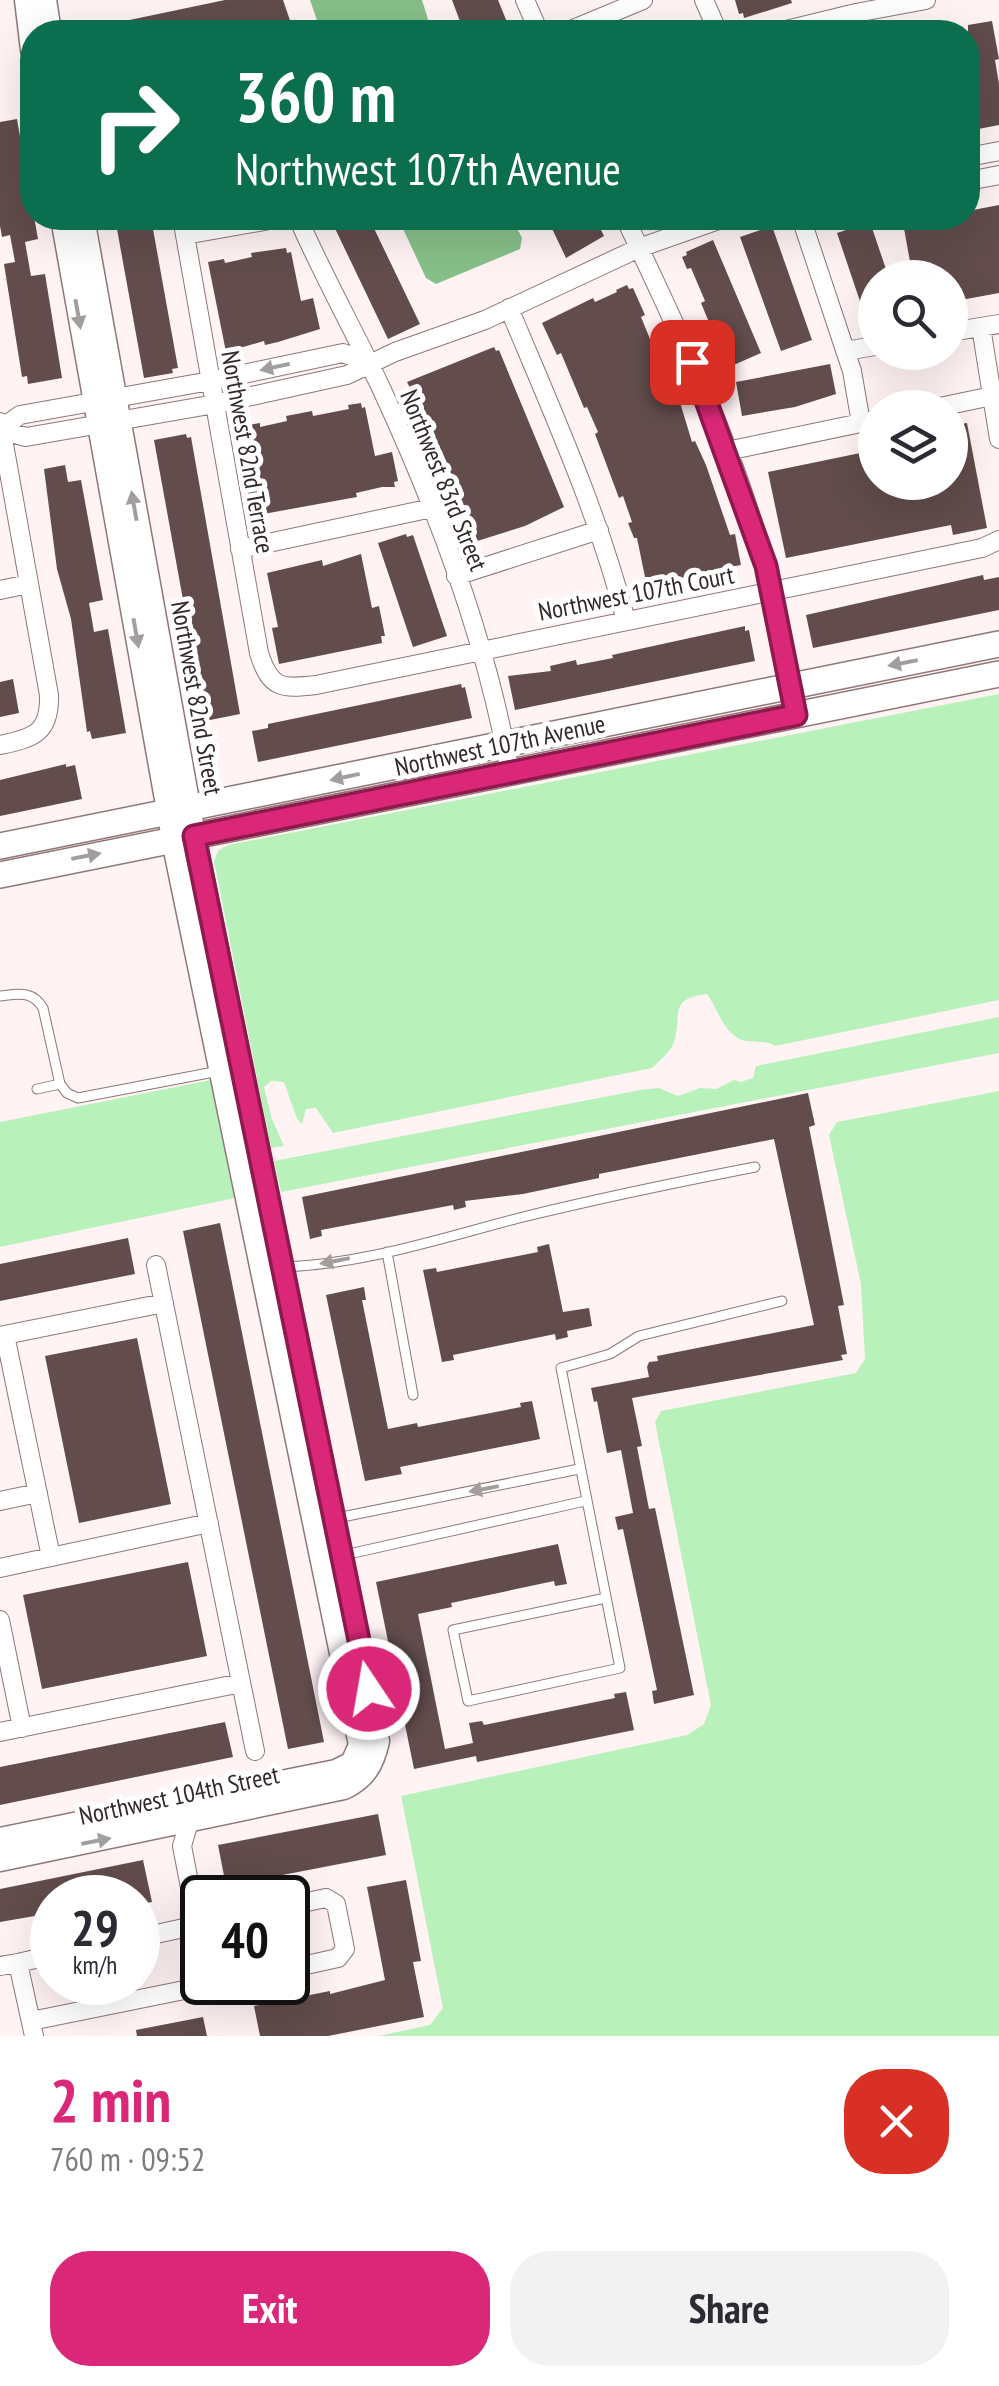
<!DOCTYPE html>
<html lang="en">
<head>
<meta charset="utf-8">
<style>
	body { margin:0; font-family:"PT Sans Narrow",sans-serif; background:#f2f2f3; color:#2b2b33; height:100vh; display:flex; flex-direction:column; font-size:38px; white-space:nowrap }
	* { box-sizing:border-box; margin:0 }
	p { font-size:32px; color:#7c7c81 }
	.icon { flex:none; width:55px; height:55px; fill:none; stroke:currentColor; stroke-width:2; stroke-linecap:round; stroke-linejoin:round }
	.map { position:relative; height:2036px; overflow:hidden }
	.details { display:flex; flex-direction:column; background:#fff; flex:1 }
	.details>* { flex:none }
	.guide { position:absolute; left:20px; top:20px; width:960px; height:210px; border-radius:40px; box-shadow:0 10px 40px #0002; background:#0b6e4f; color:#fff; overflow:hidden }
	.fabs { position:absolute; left:858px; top:260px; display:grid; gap:20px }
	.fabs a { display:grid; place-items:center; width:110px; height:110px; border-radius:50%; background:#fff; box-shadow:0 10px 40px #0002; font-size:50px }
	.speed { position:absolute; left:30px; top:1875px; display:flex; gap:20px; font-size:50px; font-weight:700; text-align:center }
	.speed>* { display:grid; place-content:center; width:130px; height:130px; border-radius:50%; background:#fff; box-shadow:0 10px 40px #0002; line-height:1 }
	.speed small { font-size:25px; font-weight:400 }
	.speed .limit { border:5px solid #111; border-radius:15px; background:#fff; color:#111 }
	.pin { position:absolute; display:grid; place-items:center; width:85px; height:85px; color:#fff; margin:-42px; border-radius:20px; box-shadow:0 5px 15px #0006 }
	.me { position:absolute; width:110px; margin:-55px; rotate:348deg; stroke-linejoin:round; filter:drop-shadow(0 0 8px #0008) }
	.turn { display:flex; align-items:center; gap:35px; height:210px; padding:0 50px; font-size:45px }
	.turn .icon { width:130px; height:130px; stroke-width:2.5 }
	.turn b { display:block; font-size:70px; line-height:85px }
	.round { display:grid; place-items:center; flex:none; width:105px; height:105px; border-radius:40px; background:#f2f2f3 }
	.summary { display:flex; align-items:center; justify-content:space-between; height:170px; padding:0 50px }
	h1 { font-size:60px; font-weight:800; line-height:75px; color:#db2777 }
	.primary-button { display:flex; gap:20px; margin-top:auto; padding:20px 50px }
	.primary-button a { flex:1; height:115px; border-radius:40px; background:#db2777; color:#fff; font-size:40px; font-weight:800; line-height:115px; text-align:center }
	.primary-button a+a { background:#f2f2f3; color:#2b2b33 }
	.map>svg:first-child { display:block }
	.green { fill:#b9f1bb }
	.water { fill:#87bf89 }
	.building { fill:#624c4c }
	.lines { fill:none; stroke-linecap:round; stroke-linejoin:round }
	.service-casing { stroke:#8f7677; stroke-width:11 }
	.minor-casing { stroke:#8f7677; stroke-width:20 }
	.tertiary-casing { stroke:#8f7677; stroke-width:25 }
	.secondary-casing { stroke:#8f7677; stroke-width:28 }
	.service { stroke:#fff; stroke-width:9 }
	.minor { stroke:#fff; stroke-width:18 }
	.tertiary { stroke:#fff; stroke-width:22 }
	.secondary { stroke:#fff; stroke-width:25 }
	.oneway { fill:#a39e9e }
	.route-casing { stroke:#8e194d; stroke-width:25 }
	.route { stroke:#db2777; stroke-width:18 }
	.labels { text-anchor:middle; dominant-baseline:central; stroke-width:10; stroke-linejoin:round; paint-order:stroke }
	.street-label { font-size:25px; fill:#322828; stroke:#fff }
</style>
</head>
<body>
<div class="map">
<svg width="999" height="2036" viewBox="0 0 999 2036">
	<rect width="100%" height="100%" fill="#fff3f4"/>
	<path class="green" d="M999,694V1000L775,1046C763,1039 754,1044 742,1040C723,1033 718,1009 707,994C667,999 683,1014 674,1042C671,1052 660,1060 652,1068L333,1133L316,1108L306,1109L302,1124L297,1119L284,1082L271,1081L264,1087L272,1119L284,1146L271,1148L214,861L218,851L228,845Z
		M999,1017V1053L281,1192L274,1161L640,1090L659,1088L678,1096L700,1088L716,1089L734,1080L741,1082L753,1078L756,1066Z
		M211,1080L235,1198L0,1247V1122Z
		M999,1091V2036H378L430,2025L443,2008L401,1796L687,1735L704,1724L711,1705L655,1422L661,1411L856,1373L865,1359L861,1284L829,1135L837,1122Z"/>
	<path class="water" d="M310,0H422L432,32H321Z
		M398,218H512L522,238L520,249L436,284L426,278Z"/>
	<path class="building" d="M225,0H283L294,32H257L254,25L231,29V32H97L96,27Z
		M452,0H498L511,32H464Z
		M735,0H791L792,3L744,18L743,13L739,14Z
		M992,21L999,59L995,60L999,84V125L968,131V25Z
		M17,119L38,239L25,242L31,276L45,274L62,378L28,384L27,376L22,377L4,264L15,262L10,235L2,237L0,226V122Z
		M999,205V293L950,302V278H913L903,223L931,218H968V211Z
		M115,218H151L178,368L172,369L173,373L144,378Z
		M330,218H369L420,324L388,339Z
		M547,218H595L604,236L566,258Z
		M870,222L889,278H875V334H871L837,233Z
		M772,226L812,340L781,351L740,237Z
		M713,240L761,353L729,367L715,325L711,327L701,303L705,301L691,268L687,269L682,257L687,255L686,252Z
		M286,248L287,253L291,252L301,301L313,298L320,329L278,342L265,345L264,341L226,352L208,262L224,259L225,263L252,257L251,253Z
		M627,285L629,289L633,288L645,315L641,317L650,339L654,338L659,349L655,351L666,376L670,374L675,386L692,442L695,441L706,465L730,535L735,534L741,565L724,568L725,572L647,587L637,538H634L628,523L632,522L623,496L619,498L595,434L598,432L587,407L584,408L561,353L557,355L542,323L593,298L595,302L617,292L616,290Z
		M494,347L496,351L499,350L564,507L525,526L474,542L463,508H465L444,456L407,382Z
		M830,364L836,394L795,407L742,416L736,382Z
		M361,403L362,408L365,407L375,456L392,452L398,481L394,482L395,487H382L356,493L357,497L252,516L246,482L254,480L243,426L260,423V427L287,421L286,416L312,411L313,416L349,409L348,405Z
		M967,423L987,528L953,535L951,525L786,558L768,472L875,450V482H950V426Z
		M186,434L187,438L191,437L240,714L205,721L154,440Z
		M65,465L68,482L81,480L103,600L89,603L94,632L108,629L126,733L92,739L90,731L87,732L71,619L57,569L44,469Z
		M406,534L407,537L413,535L447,636L413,647L378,543Z
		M361,554L372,608L379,606L385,636H381L382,643L279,664L272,628L278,627L267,573L322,560L323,566Z
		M983,575L984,580L999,577V610L813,648L806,615Z
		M745,626V631L749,630L755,661L515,710L508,676L551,671L550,666L576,660L577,665L613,658L612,655Z
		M13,679L19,713L0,717V682Z
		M461,684L462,688L465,687L472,718L258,762L252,731L268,728V724Z
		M66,764V767L75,765L82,799L0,816V780Z
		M808,1093L815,1125L809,1127L844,1305L838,1306L847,1354L841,1355L843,1360L632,1398L642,1446L637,1447L649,1509L655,1508L694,1695L654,1704L652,1691L657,1690L623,1529L618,1530L615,1517L633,1513L621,1450L607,1453L597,1401L594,1402L591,1388L649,1377L647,1367L649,1362L658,1361L657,1356L814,1325L774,1139L599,1174V1178L523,1194L465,1201L466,1207L454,1210L453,1205L321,1230L322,1236L310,1239L302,1197Z
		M220,1223L324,1742L288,1749L183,1231Z
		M128,1238L135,1274L0,1301V1264Z
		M549,1244L563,1312L589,1308L592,1326L567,1331L568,1337L556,1340L555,1334L453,1355L454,1360L442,1362L423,1270L436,1268L437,1272L538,1252L537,1247Z
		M364,1287L366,1300H362L388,1429L417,1423L418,1427L521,1407L520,1403L532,1401L540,1439L400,1467L402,1474L365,1481L326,1295Z
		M137,1338L171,1504L79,1523L45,1356Z
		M558,1544L567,1584L555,1586L554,1581L451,1603L452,1607L418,1614L445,1749L473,1743L469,1723L482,1721L484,1725L615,1698L614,1694L626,1692L634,1730L477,1762L476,1756L414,1769L376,1582Z
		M188,1562L207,1656L42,1689L23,1595Z
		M225,1722L233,1757L0,1805V1767Z
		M378,1814L386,1855L226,1886L218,1845Z
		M143,1860L152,1902L139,1904L138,1898H52V1913L0,1922V1889Z
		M406,1880L421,1961L413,1962L424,2017L328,2036H260L254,2006L330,1991V1994L385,1980L367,1887Z
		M203,2017L207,2036H137L136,2030Z"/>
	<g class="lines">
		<g class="service-casing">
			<path id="service" d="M0,996C18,994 32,990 43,1008L60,1084L67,1093L78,1098L219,1071
				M37,1089L60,1084
				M387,1252L413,1395
				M284,1267C365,1264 445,1237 523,1217C600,1198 678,1182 755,1167
				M337,1518L579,1469
				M340,1556L585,1501
				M606,1598L453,1630L468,1701L620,1668L561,1368L610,1354L639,1336L782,1301"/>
		</g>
		<g class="minor-casing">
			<path id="minor" d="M525,0L539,32
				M704,0L718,32
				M566,32L643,0
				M778,32L856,13L926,0
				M968,157L999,151
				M968,181L999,175
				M182,218L259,653C270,689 282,689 316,685L982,548L999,540
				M298,218C323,276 355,332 382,390C438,511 487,641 510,773
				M625,218C678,330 733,444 765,565C779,614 786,665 796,715
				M801,218L852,371L861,423
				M185,235L281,218
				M509,308C552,411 598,512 626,621
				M981,327L999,439
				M950,332L999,324
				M845,351L875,346
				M935,408L992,396
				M1,429L20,415L210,381L343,353L369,363
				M0,430L26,437L215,404L347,375L395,352L485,320L639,248L724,218
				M727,451L875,420
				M240,549L432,508
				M456,576L599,530
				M0,590L29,584
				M0,745C34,738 50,733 49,695L0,422
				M156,1265L255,1751
				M5,1335L51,1557
				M0,1336L164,1303
				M0,1501L38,1493
				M0,1568L209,1523
				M0,1620L22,1728
				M0,1732L241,1683
				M189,1822L182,1846L202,1949
				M288,1906L326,1898L336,1904L345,1949L338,1958L288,1969
				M138,1938L202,1924
				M18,1963L52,1955
				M0,1966L18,1963L34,2036
				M31,2021L209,1985"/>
		</g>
		<g class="tertiary-casing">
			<path id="tertiary" d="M26,0L32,50
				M45,0L50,32
				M0,1839L336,1771L352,1763L360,1745L176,855L62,218
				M0,1860L344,1788C365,1778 373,1764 378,1741L197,851L83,218"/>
		</g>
		<g class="secondary-casing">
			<path id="secondary" d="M0,846L999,644
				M0,875L999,674"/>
		</g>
		<use href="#service" class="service"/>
		<use href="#minor" class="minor"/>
		<use href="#tertiary" class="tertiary"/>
		<use href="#secondary" class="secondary"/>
	</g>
	<defs><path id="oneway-solid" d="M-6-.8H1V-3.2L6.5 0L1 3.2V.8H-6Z" transform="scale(2.5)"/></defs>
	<g class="oneway">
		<use href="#oneway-solid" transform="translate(78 314) rotate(80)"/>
		<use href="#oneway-solid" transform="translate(275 367) rotate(168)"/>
		<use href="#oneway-solid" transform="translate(134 506) rotate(-100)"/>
		<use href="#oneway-solid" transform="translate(136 633) rotate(80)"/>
		<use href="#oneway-solid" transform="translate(903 663) rotate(169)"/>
		<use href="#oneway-solid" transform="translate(345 777) rotate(168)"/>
		<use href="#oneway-solid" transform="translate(86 856) rotate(-11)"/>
		<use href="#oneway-solid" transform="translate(335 1261) rotate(169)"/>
		<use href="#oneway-solid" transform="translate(484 1489) rotate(169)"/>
		<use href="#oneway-solid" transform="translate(96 1841) rotate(-11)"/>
	</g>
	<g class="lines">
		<g class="route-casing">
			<path id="route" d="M369,1689L194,836L796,715L766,566L692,362"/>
		</g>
		<use href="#route" class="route"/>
	</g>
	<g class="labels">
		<g class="street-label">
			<text transform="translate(248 452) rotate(80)">Northwest 82nd Terrace</text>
			<text transform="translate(444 480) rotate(68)">Northwest 83rd Street</text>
			<text transform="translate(636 593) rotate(-11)">Northwest 107th Court</text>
			<text transform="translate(197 698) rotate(80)">Northwest 82nd Street</text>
			<text transform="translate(500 745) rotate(-12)">Northwest 107th Avenue</text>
			<text transform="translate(179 1795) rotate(-12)">Northwest 104th Street</text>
		</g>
	</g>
</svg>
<div class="fabs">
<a><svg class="icon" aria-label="search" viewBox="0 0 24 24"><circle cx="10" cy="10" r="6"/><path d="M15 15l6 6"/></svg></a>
<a><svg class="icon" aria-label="layers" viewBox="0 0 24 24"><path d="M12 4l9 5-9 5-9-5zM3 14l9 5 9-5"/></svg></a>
</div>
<div class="speed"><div>29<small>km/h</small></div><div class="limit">40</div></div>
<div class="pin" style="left:692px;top:362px;background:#d93025"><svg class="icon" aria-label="arrive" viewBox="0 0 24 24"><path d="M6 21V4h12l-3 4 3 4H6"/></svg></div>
<svg class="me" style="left:369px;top:1689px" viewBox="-20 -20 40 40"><circle r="17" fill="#db2777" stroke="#fff" stroke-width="3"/><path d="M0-11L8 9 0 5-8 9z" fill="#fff"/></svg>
<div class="guide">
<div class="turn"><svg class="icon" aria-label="right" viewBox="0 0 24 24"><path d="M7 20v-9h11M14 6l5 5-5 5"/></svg><div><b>360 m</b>Northwest 107th Avenue</div></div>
</div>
</div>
<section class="details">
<div class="summary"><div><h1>2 min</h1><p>760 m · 09:52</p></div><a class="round" style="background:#d93025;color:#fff"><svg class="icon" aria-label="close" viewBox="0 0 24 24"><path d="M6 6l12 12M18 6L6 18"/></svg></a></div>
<div class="primary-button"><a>Exit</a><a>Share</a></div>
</section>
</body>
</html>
